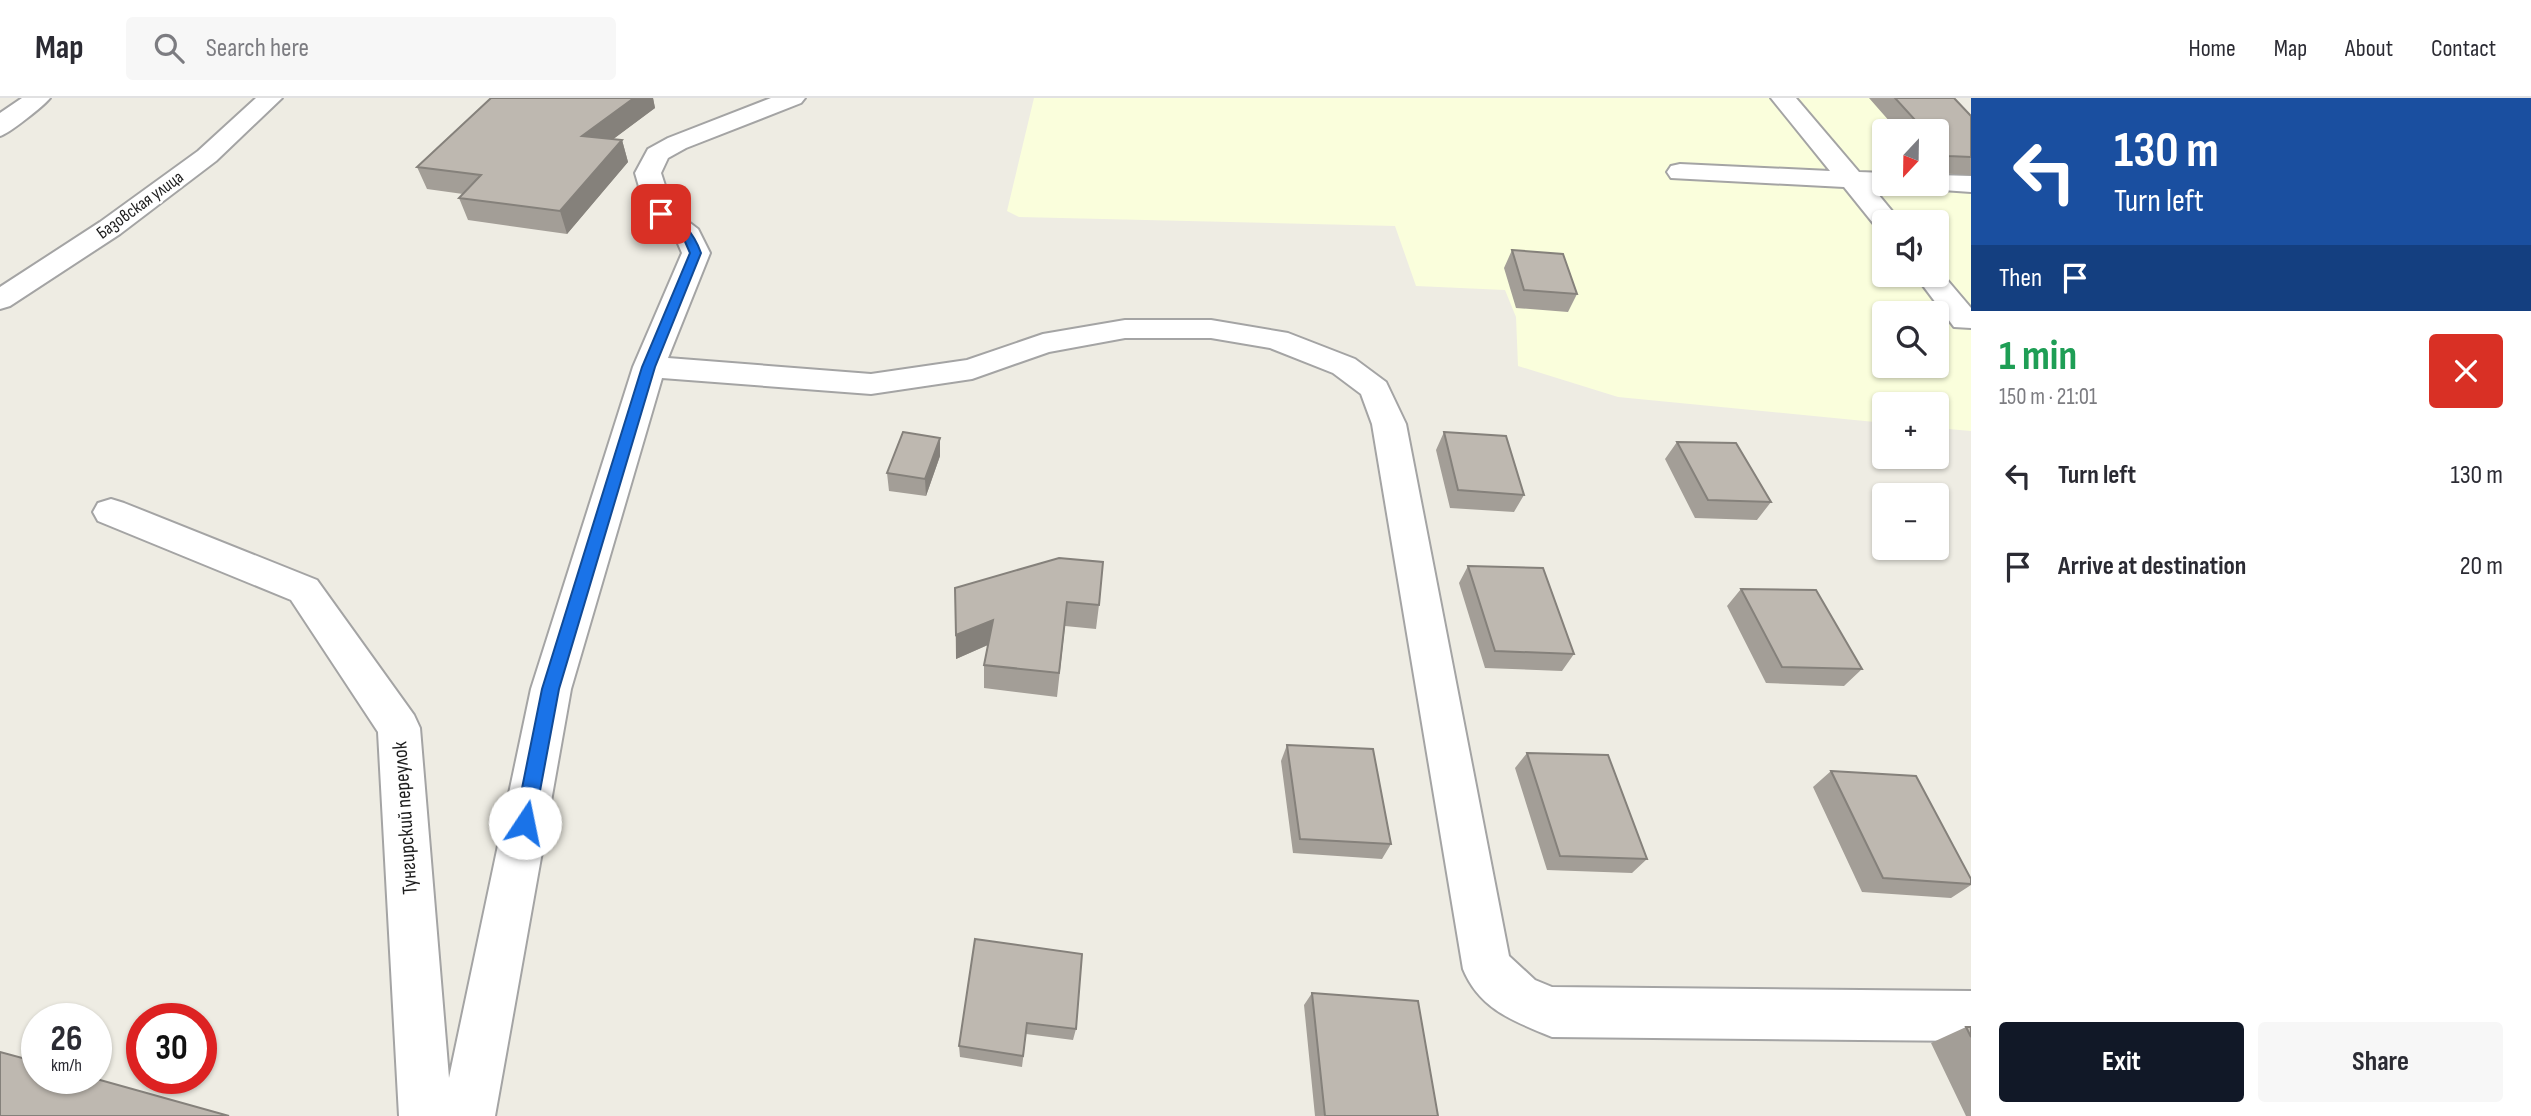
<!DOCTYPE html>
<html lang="en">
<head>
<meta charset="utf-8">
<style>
	body { margin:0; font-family:"Sofia Sans Condensed",sans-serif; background:#f7f7f7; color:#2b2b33; height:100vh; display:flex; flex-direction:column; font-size:26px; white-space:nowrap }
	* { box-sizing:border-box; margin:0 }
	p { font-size:23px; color:#7c7c81 }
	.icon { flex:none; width:38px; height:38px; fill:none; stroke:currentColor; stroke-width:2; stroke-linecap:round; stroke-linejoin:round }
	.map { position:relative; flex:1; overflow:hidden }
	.drawer { display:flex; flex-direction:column; background:#fff; width:560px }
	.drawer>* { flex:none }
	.hud { background:#1a4fa0; color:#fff; overflow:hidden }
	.needle { width:46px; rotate:202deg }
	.buttons { position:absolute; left:1872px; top:21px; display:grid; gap:14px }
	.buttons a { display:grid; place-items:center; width:77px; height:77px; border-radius:7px; background:#fff; box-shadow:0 2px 5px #0004; font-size:35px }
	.speed { position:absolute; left:21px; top:905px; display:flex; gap:14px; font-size:35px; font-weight:700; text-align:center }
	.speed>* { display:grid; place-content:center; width:91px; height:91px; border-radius:50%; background:#fff; box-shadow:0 2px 5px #0004; line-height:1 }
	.speed small { font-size:18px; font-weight:400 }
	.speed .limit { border:10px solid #d22; background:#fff; color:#111 }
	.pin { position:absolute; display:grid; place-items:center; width:60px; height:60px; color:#fff; margin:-30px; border-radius:14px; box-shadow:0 4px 10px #0006 }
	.me { position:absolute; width:77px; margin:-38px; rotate:11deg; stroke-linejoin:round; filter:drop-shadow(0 0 5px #0008) }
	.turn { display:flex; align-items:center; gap:24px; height:147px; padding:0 28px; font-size:32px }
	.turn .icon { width:91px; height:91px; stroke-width:2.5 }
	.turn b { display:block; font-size:49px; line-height:60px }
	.then { display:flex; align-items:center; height:66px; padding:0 28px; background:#0003; gap:14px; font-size:26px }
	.round { display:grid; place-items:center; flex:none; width:74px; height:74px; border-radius:7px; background:#f7f7f7 }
	.headline { display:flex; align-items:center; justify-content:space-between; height:119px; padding:0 28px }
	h1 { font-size:42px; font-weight:700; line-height:52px; color:#1e9e55 }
	.button { display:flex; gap:14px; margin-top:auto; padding:14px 28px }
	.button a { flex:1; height:80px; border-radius:7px; background:#111827; color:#fff; font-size:28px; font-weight:700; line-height:80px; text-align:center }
	.button a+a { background:#f7f7f7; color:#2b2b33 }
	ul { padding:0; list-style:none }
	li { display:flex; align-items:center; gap:21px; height:91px; padding:0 28px }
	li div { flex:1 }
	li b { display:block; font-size:26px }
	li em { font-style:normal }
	header { display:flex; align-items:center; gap:42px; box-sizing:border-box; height:98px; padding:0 35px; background:#fff; border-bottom:2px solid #e1e1e2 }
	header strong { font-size:33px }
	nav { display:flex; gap:38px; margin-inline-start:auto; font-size:24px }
	.search { width:490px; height:63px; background:#f7f7f7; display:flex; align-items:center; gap:18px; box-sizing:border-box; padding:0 24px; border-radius:7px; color:#7c7c81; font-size:26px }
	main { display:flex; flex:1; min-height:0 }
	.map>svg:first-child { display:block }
	.education { fill:#fafedc; fill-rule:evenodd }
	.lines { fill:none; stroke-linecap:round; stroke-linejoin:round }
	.minor-casing { stroke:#a4a4a4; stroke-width:4 }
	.minor { fill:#fff; fill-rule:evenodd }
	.wall { fill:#a39e97 }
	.shaded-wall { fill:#85817b }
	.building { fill:#beb8b0; stroke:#85817b; stroke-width:2 }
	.route { fill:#1a73e8; stroke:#114b97; stroke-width:2 }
	.labels { text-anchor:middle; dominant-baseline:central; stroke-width:5; stroke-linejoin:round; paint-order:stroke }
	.far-street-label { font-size:18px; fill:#1d1d1d; stroke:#fff }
	.street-label { font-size:21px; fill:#1d1d1d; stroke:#fff }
</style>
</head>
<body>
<header>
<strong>Map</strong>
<div class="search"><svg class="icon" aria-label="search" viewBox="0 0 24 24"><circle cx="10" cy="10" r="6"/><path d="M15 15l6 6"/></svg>Search here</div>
<nav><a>Home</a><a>Map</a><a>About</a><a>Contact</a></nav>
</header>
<main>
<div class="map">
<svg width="1971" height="1018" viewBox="0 0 1971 1018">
	<rect width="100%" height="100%" fill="#eeece3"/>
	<path class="education" d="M1034,0H1941L1971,30V333L1937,330V306H1885V325L1618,299L1518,268L1516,219L1505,192L1416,188L1395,128L1019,119L1007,113ZM1885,33H1937V86H1885ZM1885,124H1937V177H1885ZM1885,215H1937V268H1885Z"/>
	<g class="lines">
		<g class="minor-casing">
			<path id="minor" d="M22,0H50C45,7 7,37 0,38V15Z
				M256,0H282L216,63L120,136L10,208L0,211V189L100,124L198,53Z
				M771,0H805L801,5L686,50L668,60L661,75L673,112L698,131L710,155L668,260L871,276L967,262L1043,236L1125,222H1211L1288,235L1355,261L1386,284L1406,326L1509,858L1535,882L1552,889L1971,893V943L1552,939C1514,923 1480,912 1463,871L1372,326L1361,296L1333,275L1270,250L1211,240H1125L1049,254L972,281L871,296L662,280L571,591L495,1018H399L378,634L291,502L98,423L93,414L98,405L111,401L124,405L317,482L414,617L420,630L449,980L531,591L633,269L682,155L676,141L647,116L635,75L648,51L668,40Z
				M1771,0H1796L1859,74L1885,75V86H1896L1885,91L1873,90L1901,124H1885V132L1877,130L1844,89L1671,80L1667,74L1671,68L1680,66L1830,73Z
				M1937,77L1971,78V94L1928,91L1924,86H1937Z
				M1937,170L1971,210V230L1954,229L1915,177H1937Z"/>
		</g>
		<use href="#minor" class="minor"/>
	</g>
	<path class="wall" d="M491,0H653L655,10L613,41L622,42L628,64L567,136L468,122L459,100L463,96L427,91L417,69Z
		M1869,0H1954L1971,18V77L1937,75V33H1898Z
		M1512,152L1577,196L1568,214L1516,210L1504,170Z
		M1444,334L1524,397L1514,414L1450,410L1436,352Z
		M940,340V358L926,398L889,393L887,375Z
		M1677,344L1771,404L1757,422L1695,420L1665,361Z
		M1468,468L1574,556L1562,573L1485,570L1459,485Z
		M955,490L1099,507L1096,531L1065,528L1057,599L984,590V567L988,547L956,561Z
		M1741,491L1862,571L1844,588L1766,585L1727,508Z
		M1287,647L1391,746L1382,761L1293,755L1281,663Z
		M1527,655L1647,761L1632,775L1547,772L1515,670Z
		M1831,673L1971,781V787L1951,800L1862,794L1813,689Z
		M975,841L1076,931L1073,942L1026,936L1022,969L960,959L959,948Z
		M1312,895L1438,1018H1315L1304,907Z
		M1966,929H1971V1018H1966L1931,945Z"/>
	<path class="shaded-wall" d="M634,0H653L655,10L588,60L582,38Z
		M622,42L628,64L567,136L560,113Z
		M940,340V358L926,398L925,381Z
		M993,522L992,545L956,561V537Z"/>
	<path class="building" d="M491,0H634L582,38L622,42L560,113L459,100L481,77L417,69Z
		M1895,0H1954L1971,18V59L1948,58L1937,47V33H1925Z
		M1512,152L1563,156L1577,196L1524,192Z
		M903,334L940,340L925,381L887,375Z
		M1444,334L1506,338L1524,397L1458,392Z
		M1677,344L1736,345L1771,404L1708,402Z
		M1059,460L1103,464L1099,507L1067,504L1059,575L984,567L993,522L956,537L955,490Z
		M1468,468L1543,470L1574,556L1495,553Z
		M1741,491L1816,492L1862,571L1782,569Z
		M1287,647L1373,651L1391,746L1300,741Z
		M1527,655L1608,657L1647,761L1560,758Z
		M1831,673L1916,678L1971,781V786L1883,780Z
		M975,841L1082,856L1076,931L1027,925L1023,958L959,948Z
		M1312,895L1418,903L1438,1018H1325Z
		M1966,929H1971V939Z
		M0,954L37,964V980H93L229,1018H0Z"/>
	<path class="route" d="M657,114C678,112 695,138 701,155L655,269L559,591L534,725L531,731L525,733L518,731L515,725L542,591L642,269L690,155L683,139L657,119Z"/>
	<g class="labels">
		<g class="far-street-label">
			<text transform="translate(140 107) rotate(-36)">Базовская улица</text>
		</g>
		<g class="street-label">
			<text transform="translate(405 720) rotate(-94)">Тунгирский переулок</text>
		</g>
	</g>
</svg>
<div class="buttons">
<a><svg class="needle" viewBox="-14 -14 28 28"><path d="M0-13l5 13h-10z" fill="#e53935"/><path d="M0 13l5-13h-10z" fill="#7c7c81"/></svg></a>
<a><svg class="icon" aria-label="sound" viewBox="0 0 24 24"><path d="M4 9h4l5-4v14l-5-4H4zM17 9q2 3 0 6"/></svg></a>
<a><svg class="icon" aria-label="search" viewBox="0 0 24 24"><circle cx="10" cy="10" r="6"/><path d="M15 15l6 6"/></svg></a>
<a>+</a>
<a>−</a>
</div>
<div class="speed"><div>26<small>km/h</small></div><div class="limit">30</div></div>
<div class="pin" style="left:661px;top:116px;background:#d93025"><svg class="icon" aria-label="arrive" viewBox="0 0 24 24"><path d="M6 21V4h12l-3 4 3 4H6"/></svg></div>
<svg class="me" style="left:525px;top:725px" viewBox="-20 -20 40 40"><circle r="19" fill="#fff"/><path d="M0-13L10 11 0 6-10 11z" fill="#1a73e8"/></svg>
</div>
<section class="drawer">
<div class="hud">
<div class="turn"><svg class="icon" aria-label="left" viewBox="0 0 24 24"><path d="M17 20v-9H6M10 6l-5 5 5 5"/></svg><div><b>130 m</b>Turn left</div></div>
<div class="then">Then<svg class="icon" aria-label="arrive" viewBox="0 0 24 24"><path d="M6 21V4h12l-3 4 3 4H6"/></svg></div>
</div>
<div class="headline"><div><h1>1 min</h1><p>150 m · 21:01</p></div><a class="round" style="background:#d93025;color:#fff"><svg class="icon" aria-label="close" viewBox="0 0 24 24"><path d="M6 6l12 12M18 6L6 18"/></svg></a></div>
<ul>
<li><svg class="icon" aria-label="left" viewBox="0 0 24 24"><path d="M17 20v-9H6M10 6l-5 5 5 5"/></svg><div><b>Turn left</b></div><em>130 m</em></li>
<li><svg class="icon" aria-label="arrive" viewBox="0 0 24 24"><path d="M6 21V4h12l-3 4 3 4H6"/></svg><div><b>Arrive at destination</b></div><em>20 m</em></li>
</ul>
<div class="button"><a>Exit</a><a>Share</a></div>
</section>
</main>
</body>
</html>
